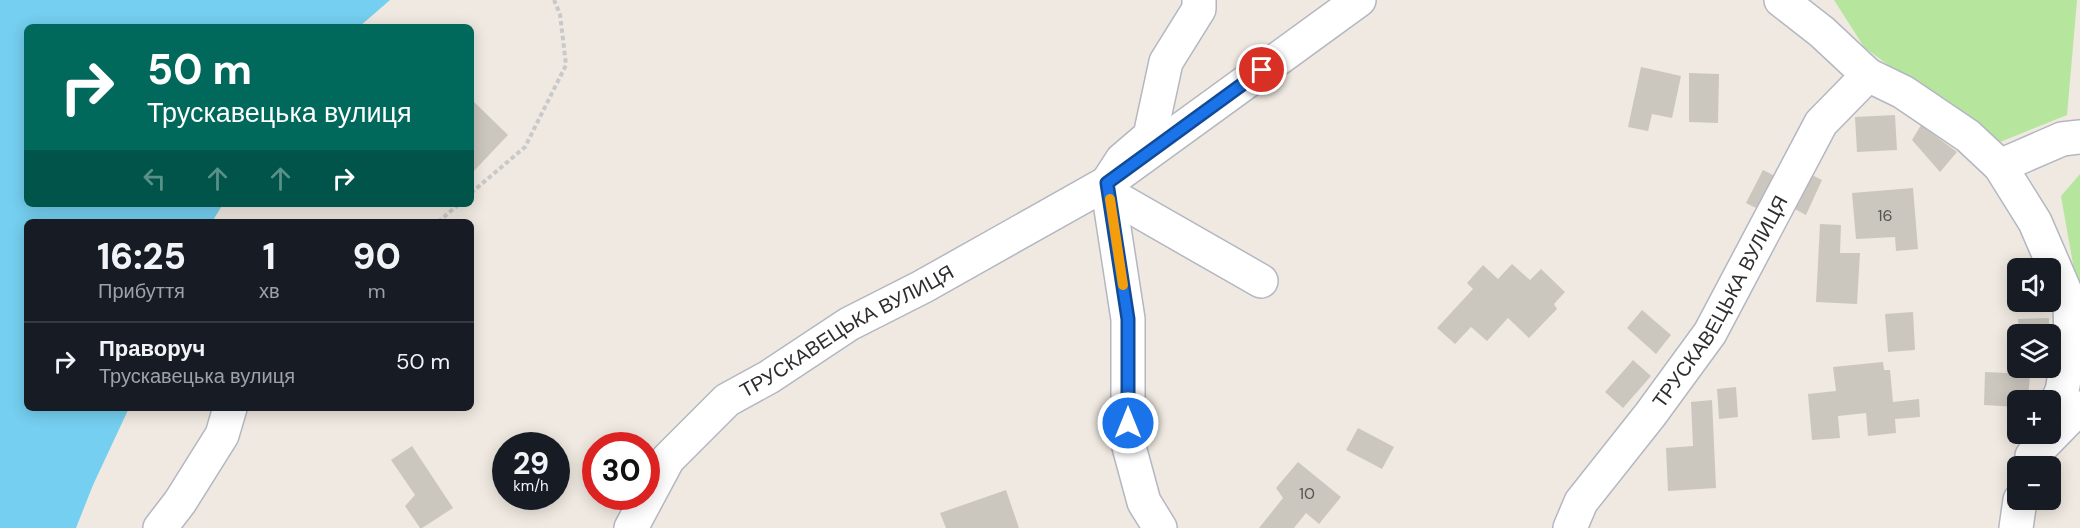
<!DOCTYPE html>
<html lang="uk">
<head>
<meta charset="utf-8">
<style>
	body { margin:0; font-family:"DM Sans",sans-serif; background:#242831; color:#f1f3f6; height:100vh; display:flex; flex-direction:column; font-size:22px; white-space:nowrap }
	* { box-sizing:border-box; margin:0 }
	p { font-size:20px; color:#9ea1a6 }
	.icon { flex:none; width:33px; height:33px; fill:none; stroke:currentColor; stroke-width:2; stroke-linecap:round; stroke-linejoin:round }
	.map { position:relative; flex:1; overflow:hidden }
	.drawer { position:absolute; left:24px; top:219px; width:450px; height:192px; display:flex; flex-direction:column; background:#171b24; border-radius:9px; box-shadow:0 3px 15px #0003 }
	.drawer>* { flex:none }
	.banner { position:absolute; left:24px; top:24px; width:450px; height:183px; border-radius:9px; box-shadow:0 3px 15px #0003; background:#00695c; color:#fff; overflow:hidden }
	.tools { position:absolute; left:2007px; top:258px; display:grid; gap:12px }
	.tools a { display:grid; place-items:center; width:54px; height:54px; border-radius:9px; background:#171b24; box-shadow:0 3px 15px #0003; font-size:30px }
	.speed { position:absolute; left:492px; top:432px; display:flex; gap:12px; font-size:30px; font-weight:700; text-align:center }
	.speed>* { display:grid; place-content:center; width:78px; height:78px; border-radius:50%; background:#171b24; box-shadow:0 3px 15px #0003; line-height:1 }
	.speed small { font-size:15px; font-weight:400 }
	.speed .limit { border:9px solid #d22; background:#fff; color:#111 }
	.pin { position:absolute; display:grid; place-items:center; width:51px; height:51px; color:#fff; margin:-26px; border:3px solid #fff; border-radius:50%; box-shadow:0 2px 6px #0007 }
	.me { position:absolute; width:66px; margin:-33px; rotate:0deg; stroke-linejoin:round; filter:drop-shadow(0 0 4px #0008) }
	.turn { display:flex; align-items:center; gap:21px; height:126px; padding:0 24px; font-size:27px }
	.turn .icon { width:78px; height:78px; stroke-width:2.5 }
	.turn b { display:block; font-size:42px; line-height:51px }
	.lanes { display:flex; align-items:center; height:57px; padding:0 24px; background:#0003; justify-content:center; gap:30px; direction:ltr }
	.lanes .off { opacity:.35 }
	.eta { display:flex; justify-content:space-evenly; align-items:center; height:102px; text-align:center }
	.eta b { font-size:36px; font-weight:800; line-height:42px }
	ul { padding:0; list-style:none }
	li { display:flex; align-items:center; gap:18px; height:78px; padding:0 24px; border-top:2px solid #363941 }
	li div { flex:1 }
	li b { display:block; font-size:22px }
	li em { font-style:normal }
	.map>svg:first-child { display:block }
	.green { fill:#b6e59e }
	.water { fill:#75cff0 }
	.building { fill:#cbc7bf }
	.lines { fill:none; stroke-linecap:round; stroke-linejoin:round }
	.minor-casing { stroke:#b4b7c1; stroke-width:36 }
	.path { stroke:#c9c9c9; stroke-width:4; stroke-dasharray:4.5 3; stroke-linecap:butt }
	.minor { stroke:#fff; stroke-width:33 }
	.route-casing { stroke:#114b97; stroke-width:15 }
	.route { stroke:#1a73e8; stroke-width:10 }
	.slow { stroke:#f59e0b; stroke-width:10 }
	.labels { text-anchor:middle; dominant-baseline:central; stroke-width:6; stroke-linejoin:round; paint-order:stroke }
	.number-label { font-size:16px; fill:#555452 }
	.street-label { font-size:20px; fill:#2e2e2e; stroke:#fff }
</style>
</head>
<body>
<div class="map">
<svg width="2080" height="528" viewBox="0 0 2080 528">
	<rect width="100%" height="100%" fill="#efe9e1"/>
	<path class="green" d="M1834,0H2077L2067,115L1995,144L1864,47Z
		M2080,174V304L2061,196Z"/>
	<path class="water" d="M0,0H390L359,27H27V204H223L212,222H27V408H129L93,485L76,528H0Z"/>
	<path class="building" d="M1641,67L1681,76L1672,118L1652,114L1648,131L1628,127Z
		M1689,73L1719,74L1718,123L1689,122Z
		M471,99L508,135L471,174Z
		M1895,115L1897,150L1857,152L1855,117Z
		M1921,125L1957,152L1940,172L1912,140Z
		M1763,170L1777,177L1760,210L1746,203Z
		M1806,172L1822,180L1806,215L1789,206Z
		M1913,188L1918,249L1896,251L1895,237L1856,239L1852,193Z
		M1820,224L1841,225L1840,253H1860L1857,304L1816,302Z
		M1512,264L1530,280L1541,269L1565,292L1554,304L1557,309L1529,338L1508,318L1487,341L1471,327L1455,344L1437,328L1473,289L1467,283L1483,265L1498,279Z
		M1642,310L1671,335L1656,354L1627,328Z
		M1913,312L1915,350L1888,352L1885,314Z
		M2049,318V334H2019L2018,319Z
		M1633,360L1651,376L1623,408L1605,392Z
		M1883,362L1884,370H1890L1893,402L1919,399L1920,417L1895,419L1896,433L1868,436L1866,413L1838,416L1840,438L1812,440L1808,394L1836,391L1833,367Z
		M1985,372L2030,374L2028,400H2018V407L1984,405Z
		M1736,387L1738,417L1719,419L1717,389Z
		M1712,400L1716,488L1668,491L1666,448L1693,446L1691,402Z
		M1358,428L1394,447L1382,469L1346,450Z
		M412,446L453,508L422,528H420L405,506L415,495L391,460Z
		M1298,462L1341,497L1319,524L1306,513L1294,528H1259L1283,498L1276,488Z
		M1006,490L1019,528H946L940,513Z"/>
	<g class="lines">
		<g class="minor-casing">
			<g id="minor">
				<path d="M1781,0L1822,32L1868,75L1903,92L1968,136L2000,166L2035,222L2070,303L2071,342L2062,391L2050,416"/>
				<path d="M2000,166L2062,139L2080,137"/>
				<path d="M1109,194L1261,281"/>
				<path d="M2032,456L2079,408"/>
				<path d="M160,528L180,502L222,435L230,408"/>
				<path id="s1" d="M631,528L668,459L727,400L769,377L849,324L922,287L1107,183L1359,0"/>
				<path d="M1160,528L1144,502L1128,443V319L1107,183L1122,160L1150,136L1166,62L1199,9V0"/>
				<path id="s2" d="M1570,528L1581,502L1650,415L1710,333L1821,123L1868,75"/>
				<path d="M2016,528L2020,500"/>
			</g>
		</g>
		<path class="path" d="M471,193L525,147L566,65L560,14L554,0
			M438,222L459,204"/>
		<use href="#minor" class="minor"/>
	</g>
	<g class="lines">
		<g class="route-casing">
			<path id="route" d="M1128,423V319L1107,183L1262,70"/>
		</g>
		<use href="#route" class="route"/>
		<path class="slow" d="M1110,199L1123,285"/>
	</g>
	<g class="labels">
		<g class="number-label">
			<text x="1885" y="215">16</text>
			<text x="1307" y="493">10</text>
		</g>
		<g class="street-label">
			<text stroke="none"><textPath href="#s2" startOffset="273">ТРУСКАВЕЦЬКА ВУЛИЦЯ</textPath></text>
			<text stroke="none"><textPath href="#s1" startOffset="300">ТРУСКАВЕЦЬКА ВУЛИЦЯ</textPath></text>
		</g>
	</g>
</svg>
<div class="tools">
<a><svg class="icon" aria-label="sound" viewBox="0 0 24 24"><path d="M4 9h4l5-4v14l-5-4H4zM17 9q2 3 0 6"/></svg></a>
<a><svg class="icon" aria-label="layers" viewBox="0 0 24 24"><path d="M12 4l9 5-9 5-9-5zM3 14l9 5 9-5"/></svg></a>
<a>+</a>
<a>−</a>
</div>
<div class="speed"><div>29<small>km/h</small></div><div class="limit">30</div></div>
<div class="pin" style="left:1262px;top:70px;background:#d93025"><svg class="icon" aria-label="arrive" viewBox="0 0 24 24"><path d="M6 21V4h12l-3 4 3 4H6"/></svg></div>
<svg class="me" style="left:1128px;top:423px" viewBox="-20 -20 40 40"><circle r="17" fill="#1a73e8" stroke="#fff" stroke-width="3"/><path d="M0-11L8 9 0 5-8 9z" fill="#fff"/></svg>
<div class="banner">
<div class="turn"><svg class="icon" aria-label="right" viewBox="0 0 24 24"><path d="M7 20v-9h11M14 6l5 5-5 5"/></svg><div><b>50 m</b>Трускавецька вулиця</div></div>
<div class="lanes"><svg class="icon off" aria-label="left" viewBox="0 0 24 24"><path d="M17 20v-9H6M10 6l-5 5 5 5"/></svg><svg class="icon off" aria-label="ahead" viewBox="0 0 24 24"><path d="M12 20V5M6 11l6-6 6 6"/></svg><svg class="icon off" aria-label="ahead" viewBox="0 0 24 24"><path d="M12 20V5M6 11l6-6 6 6"/></svg><svg class="icon" aria-label="right" viewBox="0 0 24 24"><path d="M7 20v-9h11M14 6l5 5-5 5"/></svg></div>
</div>
<section class="drawer">
<div class="eta">
<div><b>16:25</b><p>Прибуття</p></div>
<div><b>1</b><p>хв</p></div>
<div><b>90</b><p>m</p></div>
</div>
<ul>
<li><svg class="icon" aria-label="right" viewBox="0 0 24 24"><path d="M7 20v-9h11M14 6l5 5-5 5"/></svg><div><b>Праворуч</b><p>Трускавецька вулиця</p></div><em>50 m</em></li>
</ul>
</section>
</div>
</body>
</html>
